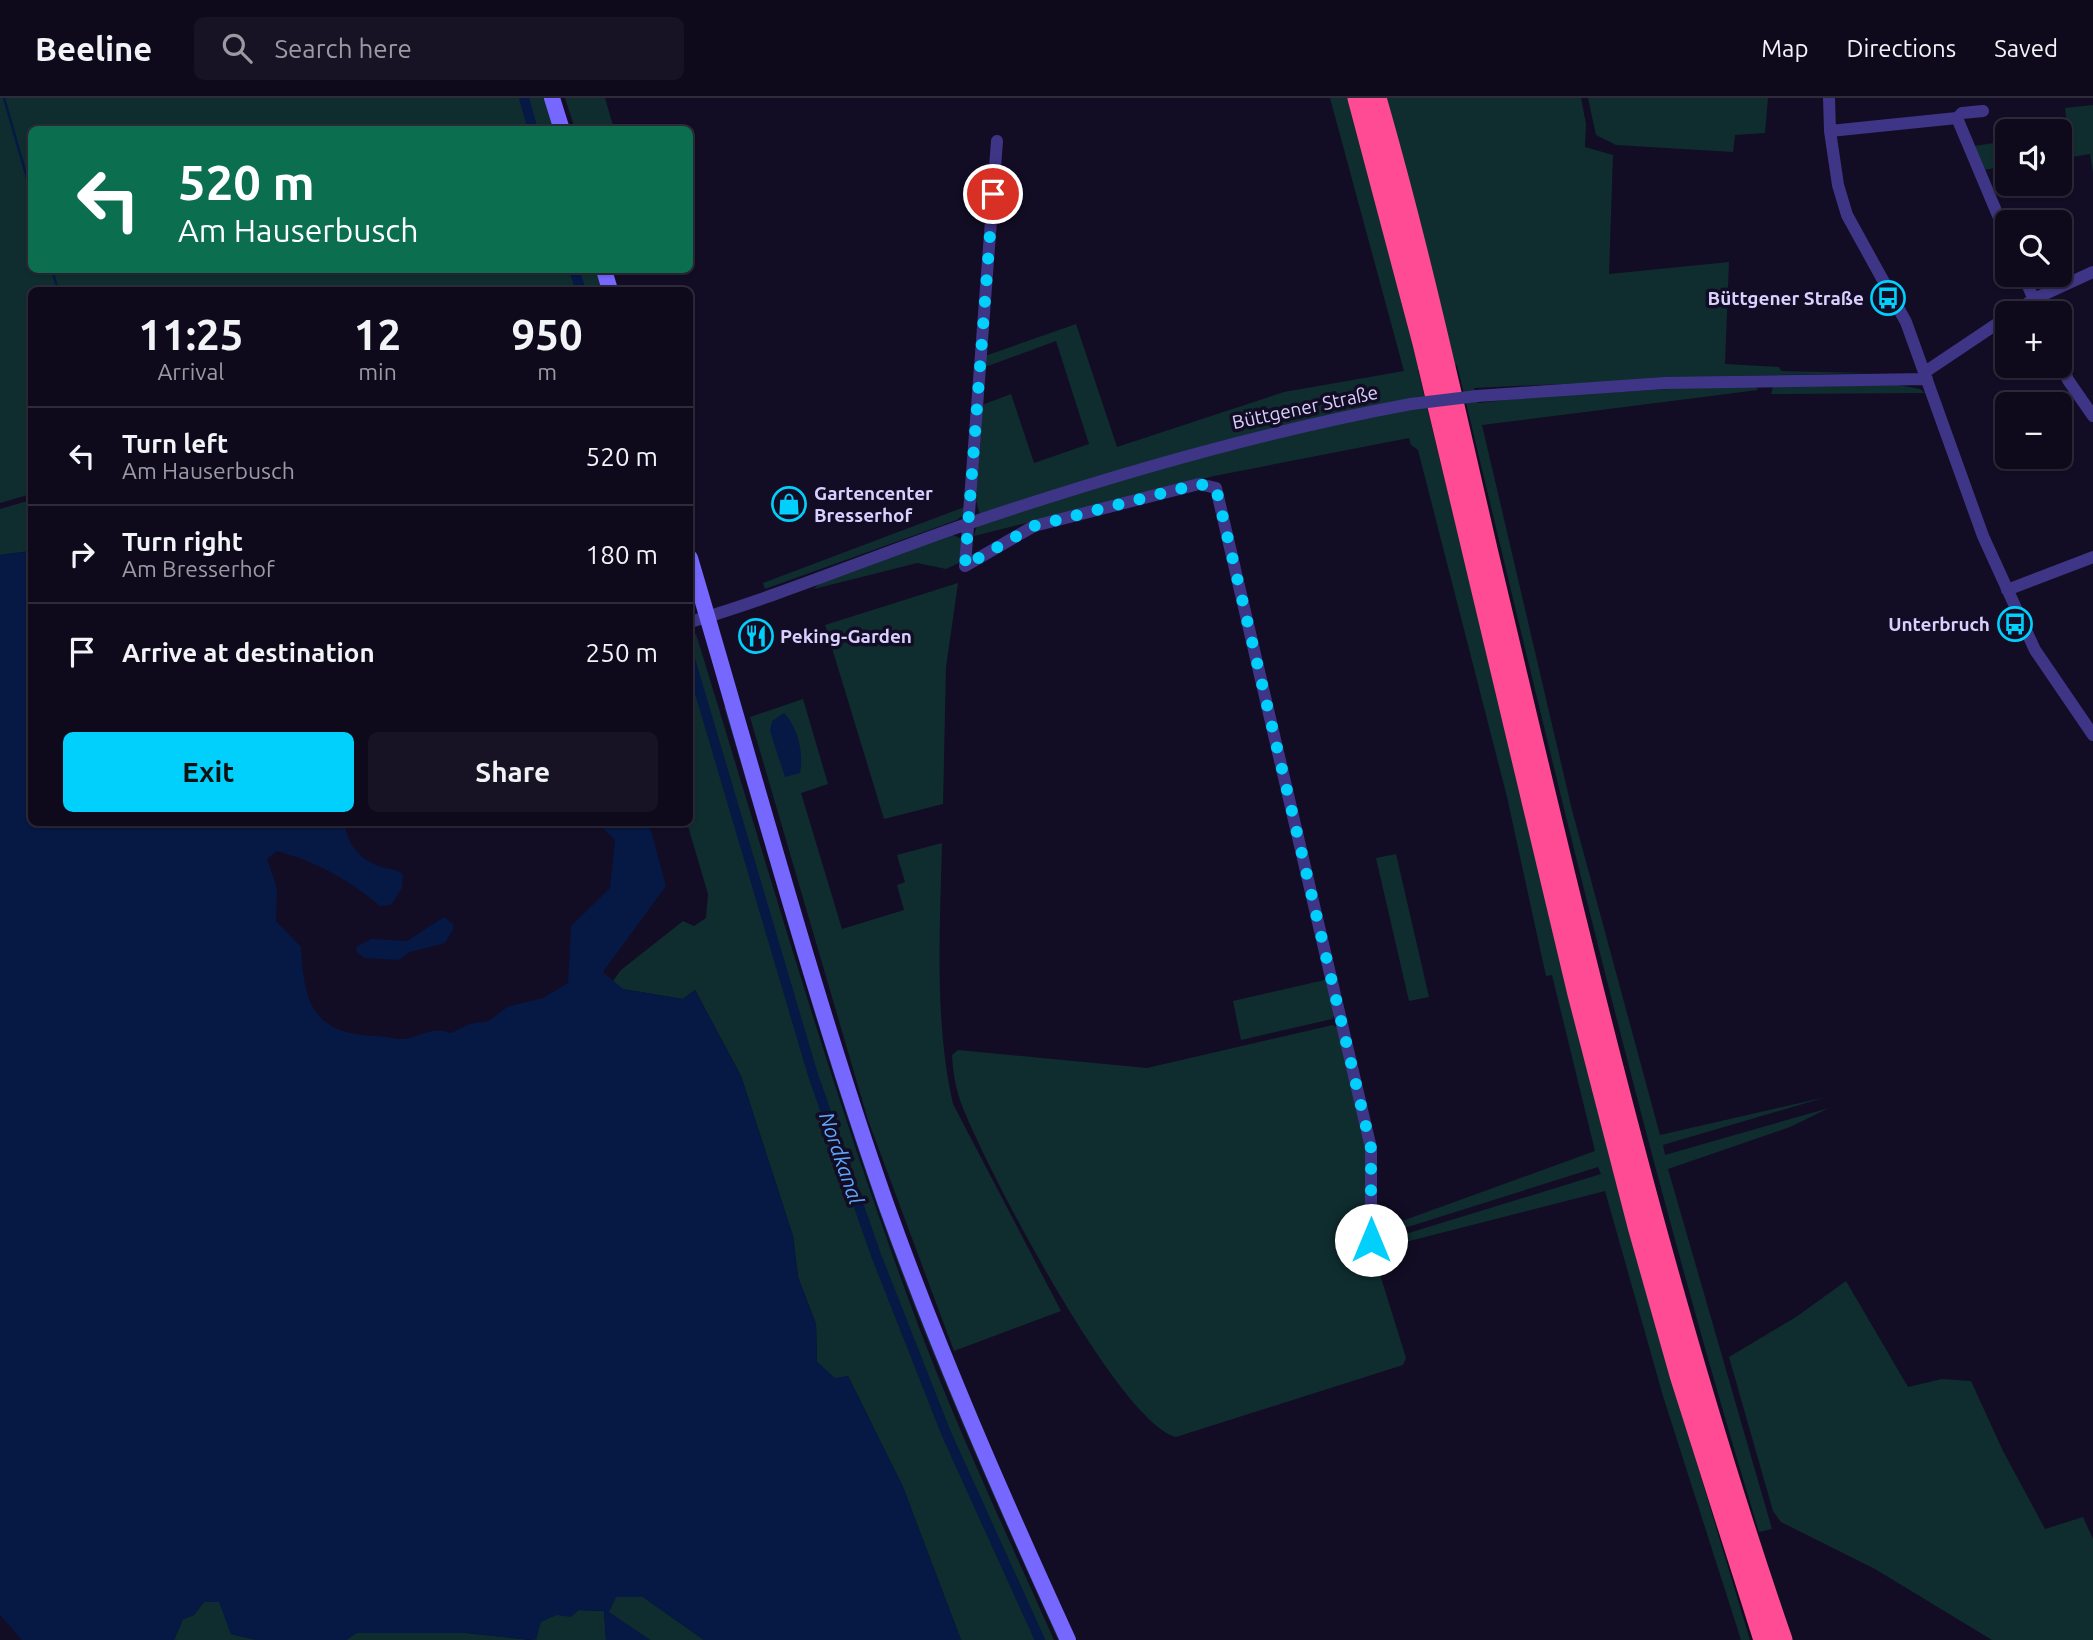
<!DOCTYPE html>
<html lang="en">
<head>
<meta charset="utf-8">
<style>
	body { margin:0; font-family:Ubuntu,sans-serif; background:#171324; color:#f1f3f6; height:100vh; display:flex; flex-direction:column; font-size:26px; white-space:nowrap }
	* { box-sizing:border-box; margin:0 }
	p { font-size:23px; color:#9b9aa3 }
	.icon { flex:none; width:38px; height:38px; fill:none; stroke:currentColor; stroke-width:2; stroke-linecap:round; stroke-linejoin:round }
	.map { position:relative; flex:1; overflow:hidden }
	.drawer { position:absolute; left:28px; top:189px; width:665px; height:539px; display:flex; flex-direction:column; background:#0e0a1b; border-radius:10px; box-shadow:0 2px 5px #0004,0 0 0 2px #2e2b3a }
	.drawer>* { flex:none }
	.hud { position:absolute; left:28px; top:28px; width:665px; height:147px; border-radius:10px; box-shadow:0 2px 5px #0004,0 0 0 2px #2e2b3a; background:#0b6e4f; color:#fff; overflow:hidden }
	.tools { position:absolute; left:1995px; top:21px; display:grid; gap:14px }
	.tools a { display:grid; place-items:center; width:77px; height:77px; border-radius:10px; background:#0e0a1b; box-shadow:0 2px 5px #0004,0 0 0 2px #2e2b3a; font-size:35px }
	.pin { position:absolute; display:grid; place-items:center; width:60px; height:60px; color:#fff; margin:-30px; border:4px solid #fff; border-radius:50%; box-shadow:0 2px 7px #0007 }
	.me { position:absolute; width:77px; margin:-38px; rotate:0deg; stroke-linejoin:round; filter:drop-shadow(0 0 5px #0008) }
	.turn { display:flex; align-items:center; gap:24px; height:147px; padding:0 35px; font-size:32px }
	.turn .icon { width:91px; height:91px; stroke-width:2.5 }
	.turn b { display:block; font-size:49px; line-height:60px }
	.eta { display:flex; justify-content:space-evenly; align-items:center; height:119px; text-align:center }
	.eta b { font-size:42px; font-weight:600; line-height:49px }
	.action { display:flex; gap:14px; margin-top:auto; padding:14px 35px }
	.action a { flex:1; height:80px; border-radius:10px; background:#00d0fb; color:#111; font-size:28px; font-weight:600; line-height:80px; text-align:center }
	.action a+a { background:#171324; color:#f1f3f6 }
	ul { padding:0; list-style:none }
	li { display:flex; align-items:center; gap:21px; height:98px; padding:0 35px; border-top:2px solid #2e2b3a }
	li div { flex:1 }
	li b { display:block; font-size:26px }
	li em { font-style:normal }
	header { display:flex; align-items:center; gap:42px; box-sizing:border-box; height:98px; padding:0 35px; background:#0e0a1b; border-bottom:2px solid #2e2b3a }
	header strong { font-size:33px }
	nav { display:flex; gap:38px; margin-inline-start:auto; font-size:24px }
	.search { width:490px; height:63px; background:#171324; display:flex; align-items:center; gap:18px; box-sizing:border-box; padding:0 24px; border-radius:10px; color:#9b9aa3; font-size:26px }
	.map>svg:first-child { display:block }
	.green { fill:#0f2d2f }
	.water { fill:#061844 }
	.lines { fill:none; stroke-linecap:round; stroke-linejoin:round }
	.stream { stroke:#061844; stroke-width:2.5 }
	.canal { stroke:#061844; stroke-width:10 }
	.street { stroke:#3e3586; stroke-width:12 }
	.secondary { stroke:#7667ff; stroke-width:16 }
	.highway { stroke:#ff4b94; stroke-width:21 }
	.street-bridge { stroke:#3e3586; stroke-width:12 }
	.route { stroke:#00d0fb; stroke-width:12; stroke-dasharray:0 21.6 }
	.labels { text-anchor:middle; dominant-baseline:central; stroke-width:7; stroke-linejoin:round; paint-order:stroke }
	.poi-label { font-size:19px; font-weight:bold; fill:#d9d0ff; stroke:#120d24; text-anchor:end }
	.street-label { font-size:19px; fill:#d9d0ff; stroke:#120d24 }
	.water-label { font-size:21px; font-style:italic; fill:#5ea9ff; stroke:#120d24 }
</style>
</head>
<body>
<header>
<strong>Beeline</strong>
<div class="search"><svg class="icon" aria-label="search" viewBox="0 0 24 24"><circle cx="10" cy="10" r="6"/><path d="M15 15l6 6"/></svg>Search here</div>
<nav><a>Map</a><a>Directions</a><a>Saved</a></nav>
</header>
<div class="map">
<svg width="2093" height="1542" viewBox="0 0 2093 1542">
	<rect width="100%" height="100%" fill="#120d24"/>
	<path class="green" d="M0,0H547L557,31L32,32V172H598L604,192H32L31,396L0,405Z
		M565,0H605L614,31H575Z
		M1330,0H1581L1586,26L1585,49L1613,57L1609,176L1729,164L1725,266L1779,269L1781,273L1871,275L1734,278L1474,290L1478,305L1546,298L1743,287L1756,289L1758,292L1482,327L1572,712L1660,1037L1826,999L1663,1047L1665,1057L1829,1010L1790,1029L1668,1071L1772,1431L1759,1434C1642,1049 1551,658 1457,267L1418,272L1614,1075L1670,1276L1750,1542H1741L1663,1298L1605,1093L1378,1151L1386,1142L1601,1076L1598,1069L1411,1128L1390,1133L1380,1131L1595,1053L1552,877L1546,878L1507,699L1418,352L1411,347L1409,340L1214,378L974,438L980,417L976,402L982,307L1011,296L1034,365L1089,346L1056,243L985,269V258L1076,226L1117,349L1284,294L1404,273Z
		M1588,0H1768L1765,35L1735,37L1733,54L1616,47L1596,37Z
		M2093,7V75L2090,56L2060,61V36L2068,35L2065,10Z
		M2007,43V68L1983,72L1974,48Z
		M1888,285L1920,291L1925,295L1771,296L1773,288Z
		M31,402V453L0,457V411Z
		M967,408L966,415L957,422L765,491L763,485Z
		M953,437L964,442L961,464L946,471L917,465L814,491L823,481Z
		M958,485L946,569L943,706L884,721L825,527Z
		M696,536C768,769 834,1004 920,1232C960,1337 1008,1439 1054,1542H961L903,1389L848,1278L835,1281L817,1264L816,1226L798,1179L793,1138L741,978L695,892L683,901L623,891L612,884L621,872L683,823L694,828L706,820L708,796L687,725L690,724V537Z
		M803,601L828,686L801,695L842,831L904,812L897,787L905,784L897,757L942,745C940,832 934,921 953,1006L1061,1213L954,1253L868,1022L750,619Z
		M728,608L828,945L1062,1542H1058C998,1409 939,1278 889,1141C826,967 778,787 724,609Z
		M1396,756L1429,899L1409,903L1376,760Z
		M1329,881L1336,914L1332,921L1241,942L1233,903Z
		M1333,927L1340,931L1368,1050V1138L1406,1260L1403,1267L1176,1339C1118,1324 987,1071 963,1010C956,993 953,975 952,957L958,952L1147,970Z
		M1846,1183L1908,1289L1942,1281L1971,1283L2003,1353L2045,1431L2083,1419L2093,1441V1542H1992L1875,1471L1781,1424L1773,1413L1729,1259L1796,1219Z
		M616,1499H643L704,1542H650L608,1514Z
		M204,1504H220L231,1536L257,1542H174L183,1521L194,1517Z
		M579,1512L604,1513L606,1542H346L356,1535H467L530,1542L536,1541L540,1524L556,1517Z"/>
	<path class="water" d="M31,453L32,724L344,725C348,746 360,763 382,769C390,772 397,770 403,777L402,790L391,807L380,808C348,781 317,764 277,753L267,761L277,790L276,823L301,849C304,906 313,936 377,938C387,938 400,943 410,940C427,935 433,929 451,935L469,926L489,923L507,909L543,900L568,885L571,828L610,790L615,742L597,725H649L666,788L603,874L623,891L683,901L695,892L741,978L793,1138L798,1179L816,1226L817,1264L835,1280L848,1278L903,1389L961,1542H704L643,1499H616L609,1514L650,1542H606L604,1513L579,1512L571,1519L556,1517L541,1524L536,1541L530,1542L467,1535H357L346,1542H257L231,1536L219,1504H204L194,1517L183,1521L174,1542H22L0,1517V457Z
		M784,615C798,629 804,656 800,675L785,679L770,633L772,623Z
		M444,819L453,826V832L445,845L410,854L399,862L365,860L357,855L356,849L371,841L407,843Z"/>
	<g class="lines">
		<path class="stream" d="M4,0L32,97
			M52,172L58,192"/>
		<path class="canal" d="M524,0L533,32
			M574,172L581,192
			M690,561L813,977L876,1157L946,1335L1040,1542"/>
		<path class="street" d="M1829,0L1830,33L1838,87L1847,117L1906,224L1983,438L2035,552L2093,637
			M1957,20L2007,139
			M1830,33L1957,20L1962,15L1983,13
			M2023,177L2040,215
			M2013,215L2034,201L2093,174
			M2060,262L2068,282L2093,318
			M1925,274L2007,219
			M1477,298L1665,285L1927,281
			M965,468L1034,428L1199,386L1216,390L1371,1050V1141
			M965,468L997,43
			M2007,492L2093,459
			M690,524C785,496 876,457 970,425C1115,376 1260,334 1411,306"/>
		<path class="secondary" d="M552,0L562,32
			M604,172L610,192
			M690,460C754,675 812,894 886,1106C939,1254 1002,1398 1068,1542"/>
		<path class="highway" d="M1358,0L1423,245L1578,896L1639,1132L1680,1277L1764,1542
			M1376,0C1419,149 1452,300 1487,451C1574,817 1659,1186 1782,1542"/>
		<path class="street-bridge" d="M1411,306L1477,298"/>
	</g>
	<g class="lines">
		<path class="route" d="M993,96L965,468L1034,428L1199,386L1216,390L1371,1050V1142"/>
	</g>
	<defs>
		<g id="bus-ring" transform="scale(1.75)"><circle r="9.5" fill="#120d24" stroke="#00d0fb" stroke-width="1.5"/><path d="M-5-6H5V4H4V6H2V4H-2V6H-4V4H-5ZM-3.5-4V0h7V-4ZM-3.5 1.2v1.5H-2V1.2ZM2 1.2v1.5H3.5V1.2Z" fill="#00d0fb"/></g>
		<g id="shop-ring" transform="scale(1.75)"><circle r="9.5" fill="#120d24" stroke="#00d0fb" stroke-width="1.5"/><path d="M-5-2.5h2.3a2.7 3.5 0 0 1 5.4 0H5L5.5 6h-11ZM-1.5-2.5h3a1.5 2.3 0 0 0-3 0Z" fill="#00d0fb"/></g>
		<g id="restaurant-ring" transform="scale(1.75)"><circle r="9.5" fill="#120d24" stroke="#00d0fb" stroke-width="1.5"/><path d="M-5-6h1v4h1v-4h1v4h1v-4h1v5L-1.5 .5V6h-2V.5L-5-1ZM5-6V6H3V1.5H1.5Q1.5-4 5-6Z" fill="#00d0fb"/></g>
	</defs>
	<g fill-rule="evenodd">
		<use href="#bus-ring" x="1888" y="200"/>
		<use href="#shop-ring" x="789" y="406"/>
		<use href="#bus-ring" x="2015" y="526"/>
		<use href="#restaurant-ring" x="756" y="538"/>
	</g>
	<g class="labels">
		<g class="poi-label">
			<text x="1864" y="200">Büttgener Straße</text>
			<text x="814" y="395" text-anchor="start">Gartencenter<tspan x="814" dy="22">Bresserhof</tspan></text>
			<text x="1990" y="526">Unterbruch</text>
			<text x="780" y="538" text-anchor="start">Peking-Garden</text>
		</g>
		<g class="street-label">
			<text transform="translate(1305 309) rotate(-12)">Büttgener Straße</text>
		</g>
		<g class="water-label">
			<text transform="translate(842 1060) rotate(71)">Nordkanal</text>
		</g>
	</g>
</svg>
<div class="tools">
<a><svg class="icon" aria-label="sound" viewBox="0 0 24 24"><path d="M4 9h4l5-4v14l-5-4H4zM17 9q2 3 0 6"/></svg></a>
<a><svg class="icon" aria-label="search" viewBox="0 0 24 24"><circle cx="10" cy="10" r="6"/><path d="M15 15l6 6"/></svg></a>
<a>+</a>
<a>−</a>
</div>
<div class="pin" style="left:993px;top:96px;background:#d93025"><svg class="icon" aria-label="arrive" viewBox="0 0 24 24"><path d="M6 21V4h12l-3 4 3 4H6"/></svg></div>
<svg class="me" style="left:1371px;top:1142px" viewBox="-20 -20 40 40"><circle r="19" fill="#fff"/><path d="M0-13L10 11 0 6-10 11z" fill="#00d0fb"/></svg>
<div class="hud">
<div class="turn"><svg class="icon" aria-label="left" viewBox="0 0 24 24"><path d="M17 20v-9H6M10 6l-5 5 5 5"/></svg><div><b>520 m</b>Am Hauserbusch</div></div>
</div>
<section class="drawer">
<div class="eta">
<div><b>11:25</b><p>Arrival</p></div>
<div><b>12</b><p>min</p></div>
<div><b>950</b><p>m</p></div>
</div>
<ul>
<li><svg class="icon" aria-label="left" viewBox="0 0 24 24"><path d="M17 20v-9H6M10 6l-5 5 5 5"/></svg><div><b>Turn left</b><p>Am Hauserbusch</p></div><em>520 m</em></li>
<li><svg class="icon" aria-label="right" viewBox="0 0 24 24"><path d="M7 20v-9h11M14 6l5 5-5 5"/></svg><div><b>Turn right</b><p>Am Bresserhof</p></div><em>180 m</em></li>
<li><svg class="icon" aria-label="arrive" viewBox="0 0 24 24"><path d="M6 21V4h12l-3 4 3 4H6"/></svg><div><b>Arrive at destination</b></div><em>250 m</em></li>
</ul>
<div class="action"><a>Exit</a><a>Share</a></div>
</section>
</div>
</body>
</html>
